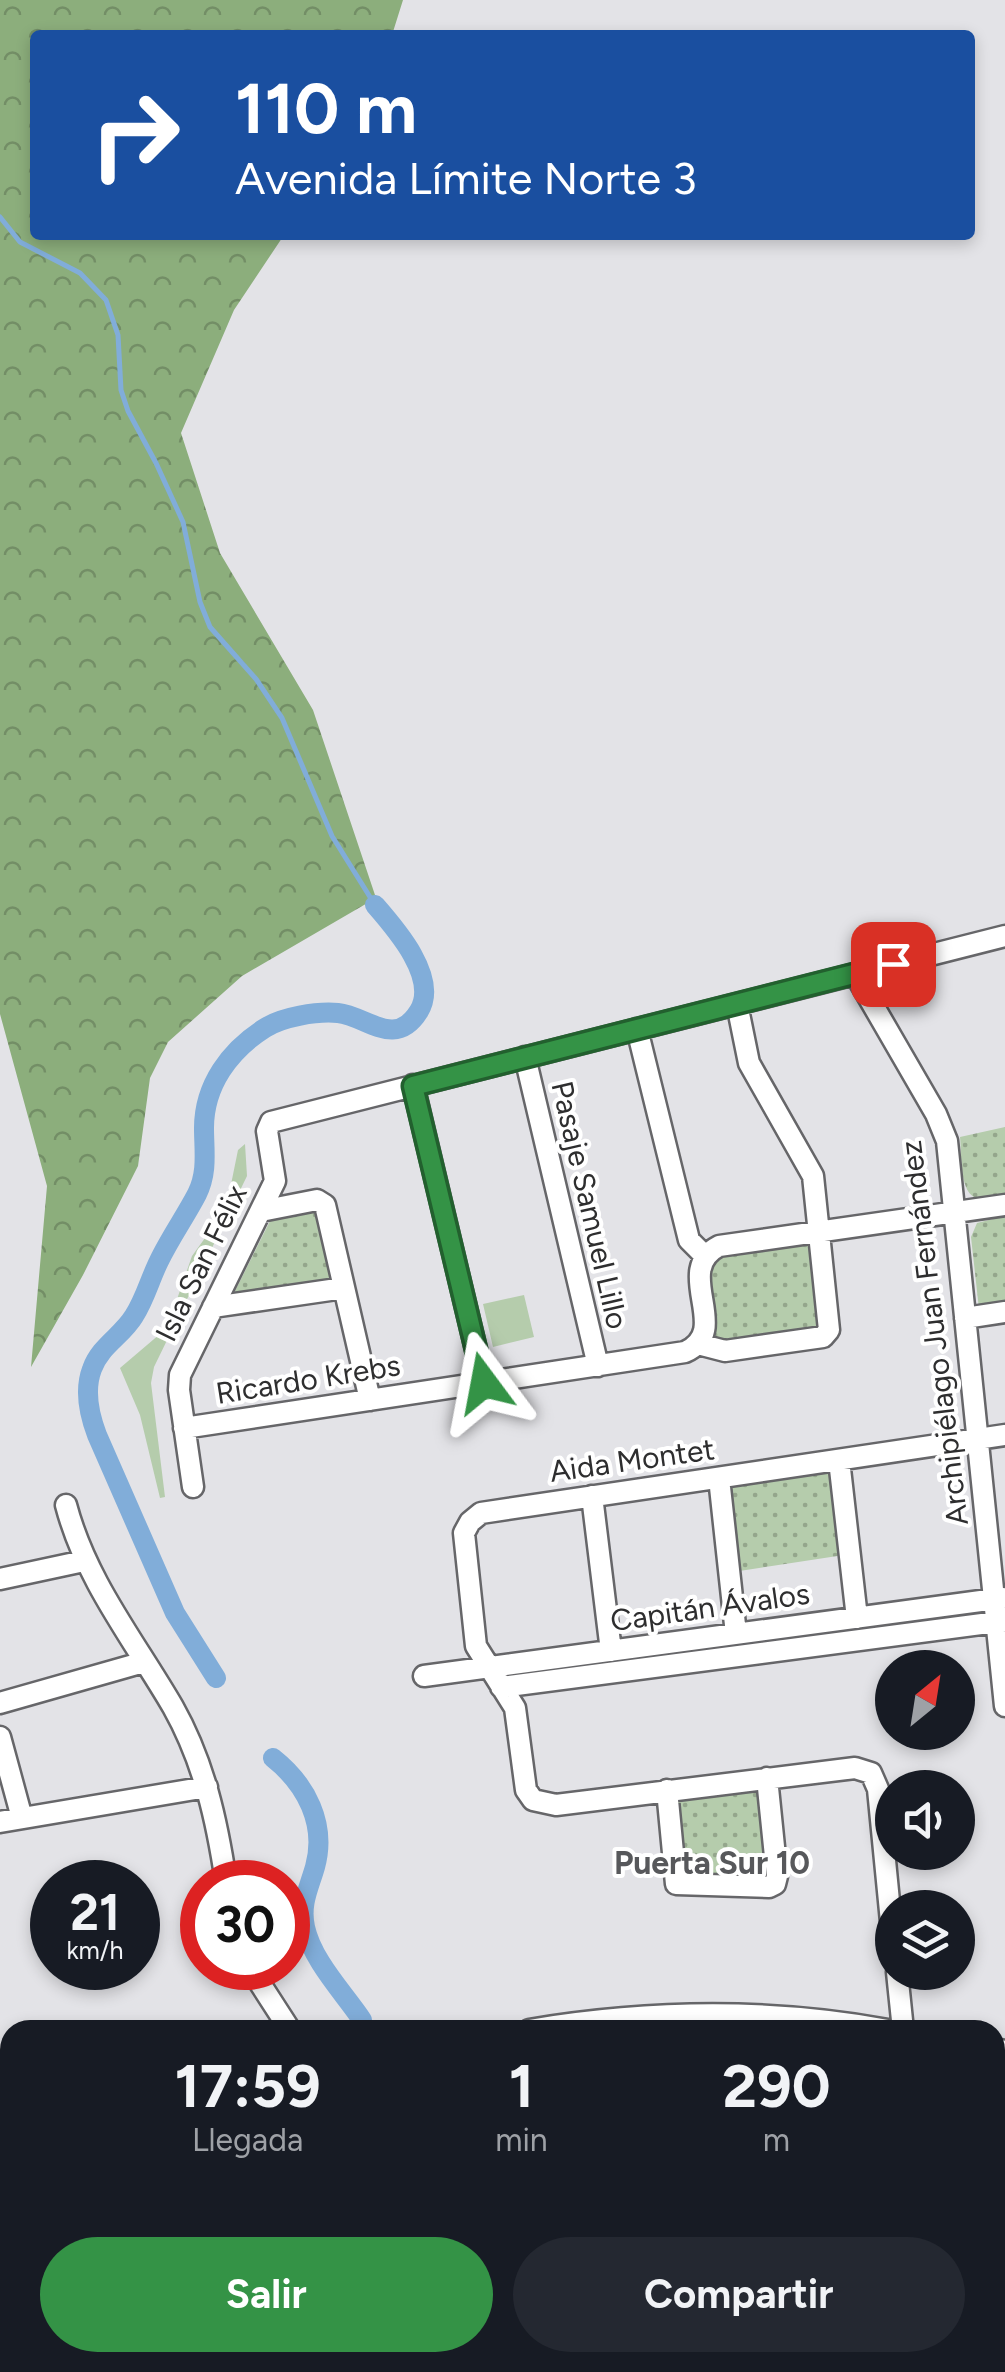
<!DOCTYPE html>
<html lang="es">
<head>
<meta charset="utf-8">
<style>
	body { margin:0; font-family:Figtree,sans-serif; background:#242831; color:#f1f3f6; height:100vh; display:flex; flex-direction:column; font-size:38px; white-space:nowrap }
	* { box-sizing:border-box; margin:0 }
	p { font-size:32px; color:#9ea1a6 }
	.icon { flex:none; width:55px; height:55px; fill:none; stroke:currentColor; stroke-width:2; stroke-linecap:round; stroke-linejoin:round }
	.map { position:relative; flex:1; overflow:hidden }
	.drawer { position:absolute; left:0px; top:2020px; width:1005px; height:352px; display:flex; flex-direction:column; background:#171b24; border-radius:30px 30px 0 0; box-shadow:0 5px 15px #0003 }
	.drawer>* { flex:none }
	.banner { position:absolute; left:30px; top:30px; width:945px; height:210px; border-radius:10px; box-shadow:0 5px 15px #0003; background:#1a4fa0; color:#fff; overflow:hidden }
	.needle { width:65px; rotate:30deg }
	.controls { position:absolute; left:875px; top:1650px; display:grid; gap:20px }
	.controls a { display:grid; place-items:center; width:100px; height:100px; border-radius:50%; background:#171b24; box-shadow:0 5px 15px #0003; font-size:50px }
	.speed { position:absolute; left:30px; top:1860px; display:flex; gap:20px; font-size:50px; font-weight:700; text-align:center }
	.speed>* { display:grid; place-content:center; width:130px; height:130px; border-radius:50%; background:#171b24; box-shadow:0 5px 15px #0003; line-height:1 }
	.speed small { font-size:25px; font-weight:400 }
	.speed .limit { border:15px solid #d22; background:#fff; color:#111 }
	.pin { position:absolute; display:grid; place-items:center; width:85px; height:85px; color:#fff; margin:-42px; border-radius:20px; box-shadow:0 5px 15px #0006 }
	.me { position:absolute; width:110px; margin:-55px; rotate:347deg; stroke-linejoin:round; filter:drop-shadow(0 0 8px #0008) }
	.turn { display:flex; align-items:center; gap:35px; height:210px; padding:0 40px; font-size:45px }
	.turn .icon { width:130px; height:130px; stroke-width:2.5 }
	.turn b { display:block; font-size:70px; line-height:85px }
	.eta { display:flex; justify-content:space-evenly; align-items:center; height:170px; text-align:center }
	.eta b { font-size:60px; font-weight:700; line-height:70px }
	.primary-button { display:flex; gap:20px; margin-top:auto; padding:20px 40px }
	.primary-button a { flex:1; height:115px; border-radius:60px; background:#349346; color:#fff; font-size:40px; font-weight:700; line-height:115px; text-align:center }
	.primary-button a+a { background:#242831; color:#f1f3f6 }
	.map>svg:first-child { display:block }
	.green { fill:#b5ccac }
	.forest { fill:url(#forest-crowns) }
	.park { fill:url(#park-dots) }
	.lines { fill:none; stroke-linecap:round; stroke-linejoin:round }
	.stream { stroke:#81add9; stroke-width:5 }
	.canal { stroke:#81add9; stroke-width:20 }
	.minor-casing { stroke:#666669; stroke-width:25 }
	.minor { stroke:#fff; stroke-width:20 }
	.route-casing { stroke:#22602e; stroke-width:25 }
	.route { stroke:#349346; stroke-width:18 }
	.labels { text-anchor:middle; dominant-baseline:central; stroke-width:8; stroke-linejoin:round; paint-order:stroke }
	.street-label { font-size:30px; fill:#2e2e2f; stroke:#fff }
	.neighbourhood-label { font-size:32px; font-weight:bold; fill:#57585b; stroke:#fff }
</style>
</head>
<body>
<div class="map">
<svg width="1005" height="2372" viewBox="0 0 1005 2372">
	<defs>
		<pattern id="forest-crowns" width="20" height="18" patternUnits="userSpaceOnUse" patternTransform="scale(2.5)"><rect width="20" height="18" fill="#8cae7c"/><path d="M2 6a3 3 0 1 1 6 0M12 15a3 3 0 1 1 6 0" fill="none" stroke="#738e66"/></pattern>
		<pattern id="park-dots" width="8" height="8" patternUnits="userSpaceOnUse" patternTransform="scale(2.5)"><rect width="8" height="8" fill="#b5ccac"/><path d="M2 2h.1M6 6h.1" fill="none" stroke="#94a68c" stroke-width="1.8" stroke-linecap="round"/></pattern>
	</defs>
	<rect width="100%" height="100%" fill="#e3e3e7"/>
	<path class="green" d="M245,1144L247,1176L154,1367L151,1383L165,1497L160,1498L140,1415L120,1368L167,1328L192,1256L226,1209L238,1150Z
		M524,1295L534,1337L493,1347L483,1304Z"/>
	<path class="forest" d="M0,0H403L392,35H35V235H284L234,310L181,433L220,553L313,710L376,898L242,976L168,1042L150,1078L138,1166L83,1275L31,1367L47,1186L0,1014Z"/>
	<path class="park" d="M1005,1127V1196C998,1197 986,1200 979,1199C958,1195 962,1153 960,1137Z
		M318,1206L336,1280L232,1297L272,1217Z
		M1005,1216V1305L979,1309L971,1237L977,1223Z
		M810,1243L823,1328L722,1347L712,1339C723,1310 700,1290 717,1256Z
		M827,1471L831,1473L844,1555L733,1572L729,1487Z
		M754,1787L760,1791L771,1880L682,1881L675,1799Z"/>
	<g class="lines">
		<path class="stream" d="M0,217L20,242L80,273L106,300L118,335L121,390L128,411L156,463L183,522L200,602L210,627L256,679L282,718L332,836L375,905"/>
		<path class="canal" d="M216,1678L175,1613L97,1435C89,1414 84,1390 92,1369C100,1346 122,1336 134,1316C145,1299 150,1279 159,1261C170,1238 185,1217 197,1194C208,1172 204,1151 204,1128C204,1085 230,1050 265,1028C282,1017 317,1011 338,1013C367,1016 395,1050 419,1011C439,978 396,929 375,905
			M273,1758C306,1784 327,1824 315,1867C309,1888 300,1904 305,1927C312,1960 343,1992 362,2020
			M535,2362L537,2372"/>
		<g class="minor-casing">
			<path id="minor" d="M855,974L936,1114L947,1141L1005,1706
				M637,1029L689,1240L705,1256
				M525,1057L598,1366
				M413,1085L484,1383
				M261,1211L317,1200L325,1205L370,1400
				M213,1307L344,1288
				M965,1318L1005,1312
				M698,1344L725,1351L823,1337L829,1330L813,1176L749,1063L737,1004
				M184,1428L685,1352C734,1330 671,1271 719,1246L1005,1205
				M839,1460L857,1618
				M719,1478L736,1634
				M193,1487L179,1390L180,1375L275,1181L267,1131L271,1122L1005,936
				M592,1496L611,1651
				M66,1505C86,1581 134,1640 173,1707C204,1762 217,1821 226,1882
				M0,1579L84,1561
				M424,1676L1003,1598
				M501,1687L1005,1621
				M0,1703L144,1662
				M0,1737L22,1818
				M667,1790L676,1884L769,1887L775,1884L777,1876L767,1778
				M0,1822L207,1787
				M892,1932L878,1789L871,1773L855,1768L556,1805L533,1800L526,1790L515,1708L476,1646L464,1533L470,1522L481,1513L1005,1435
				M250,1968L290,2030
				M897,1972L903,2030
				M529,2030C649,2010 768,2008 888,2030
				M995,2049L1005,2051
				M0,2199L10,2192
				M995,2210L1005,2209
				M0,2309L10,2307
				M165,2362L167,2372
				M459,2372L467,2362"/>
		</g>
		<use href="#minor" class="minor"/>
	</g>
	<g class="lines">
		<g class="route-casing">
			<path id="route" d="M484,1383L413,1086L893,964"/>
		</g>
		<use href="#route" class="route"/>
	</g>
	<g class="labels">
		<g class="street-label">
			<text transform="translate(590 1205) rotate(77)">Pasaje Samuel Lillo</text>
			<text transform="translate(201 1263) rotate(-64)">Isla San Félix</text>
			<text transform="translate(934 1333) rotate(-97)">Archipiélago Juan Fernández</text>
			<text transform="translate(308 1379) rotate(-9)">Ricardo Krebs</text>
			<text transform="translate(632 1460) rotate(-8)">Aida Montet</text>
			<text transform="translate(710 1607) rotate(-8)">Capitán Ávalos</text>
		</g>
		<g class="neighbourhood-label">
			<text x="712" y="1863">Puerta Sur 10</text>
		</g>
	</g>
</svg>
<div class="controls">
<a><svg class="needle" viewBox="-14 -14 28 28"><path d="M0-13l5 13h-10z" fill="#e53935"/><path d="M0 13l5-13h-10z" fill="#9ea1a6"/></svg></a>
<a><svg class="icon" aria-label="sound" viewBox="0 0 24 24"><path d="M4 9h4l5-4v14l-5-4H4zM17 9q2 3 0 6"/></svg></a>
<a><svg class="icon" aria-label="layers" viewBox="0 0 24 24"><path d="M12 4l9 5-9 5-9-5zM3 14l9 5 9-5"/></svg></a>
</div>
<div class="speed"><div>21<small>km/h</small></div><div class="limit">30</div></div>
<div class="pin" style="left:893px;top:964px;background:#d93025"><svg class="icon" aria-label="arrive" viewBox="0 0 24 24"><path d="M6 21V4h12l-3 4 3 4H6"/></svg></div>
<svg class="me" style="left:484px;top:1383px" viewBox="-20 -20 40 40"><path d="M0-17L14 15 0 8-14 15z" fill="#349346" stroke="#fff" stroke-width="4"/></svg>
<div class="banner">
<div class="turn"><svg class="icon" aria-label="right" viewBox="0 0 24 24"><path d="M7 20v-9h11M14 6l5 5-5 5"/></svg><div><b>110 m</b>Avenida Límite Norte 3</div></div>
</div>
<section class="drawer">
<div class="eta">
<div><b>17:59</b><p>Llegada</p></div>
<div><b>1</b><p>min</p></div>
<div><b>290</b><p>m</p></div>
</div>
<div class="primary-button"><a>Salir</a><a>Compartir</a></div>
</section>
</div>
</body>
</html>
